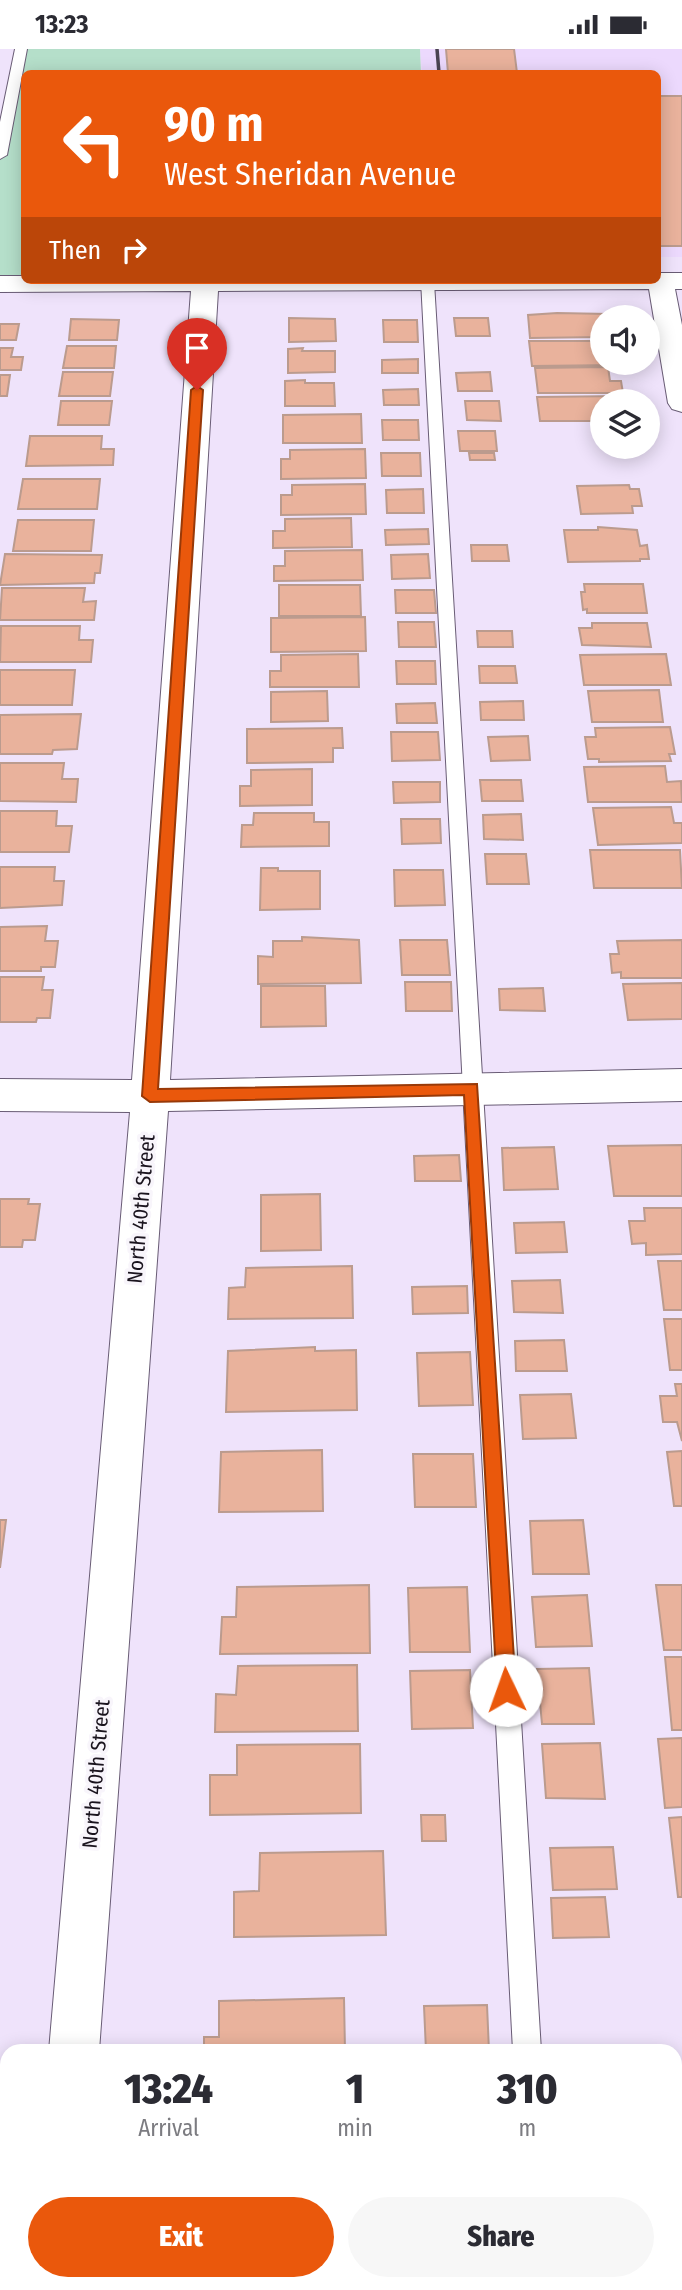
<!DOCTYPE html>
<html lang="en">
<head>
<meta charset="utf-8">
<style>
	body { margin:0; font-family:"Fira Sans Condensed",sans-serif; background:#f7f7f7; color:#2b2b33; height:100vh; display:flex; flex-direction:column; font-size:26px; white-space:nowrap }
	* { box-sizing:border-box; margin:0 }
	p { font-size:23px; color:#7c7c81 }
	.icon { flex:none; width:38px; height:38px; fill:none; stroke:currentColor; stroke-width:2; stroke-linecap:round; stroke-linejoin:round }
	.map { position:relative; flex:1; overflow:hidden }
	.details { position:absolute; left:0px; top:1995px; width:682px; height:247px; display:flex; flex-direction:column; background:#fff; border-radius:21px 21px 0 0; box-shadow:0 4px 18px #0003 }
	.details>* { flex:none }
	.guide { position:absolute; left:21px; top:21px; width:640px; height:214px; border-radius:10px; box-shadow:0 4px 18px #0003; background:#ea580c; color:#fff; overflow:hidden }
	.controls { position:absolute; left:590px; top:256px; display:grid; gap:14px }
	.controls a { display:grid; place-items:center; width:70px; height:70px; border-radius:50%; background:#fff; box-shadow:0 4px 18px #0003; font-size:35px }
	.pin { position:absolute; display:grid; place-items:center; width:60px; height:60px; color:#fff; margin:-72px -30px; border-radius:50% 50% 50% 0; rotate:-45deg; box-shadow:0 0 7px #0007 }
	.pin .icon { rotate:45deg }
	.me { position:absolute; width:77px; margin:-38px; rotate:357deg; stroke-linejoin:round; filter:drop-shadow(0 0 5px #0008) }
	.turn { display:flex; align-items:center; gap:24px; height:147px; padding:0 28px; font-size:32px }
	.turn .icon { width:91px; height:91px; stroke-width:2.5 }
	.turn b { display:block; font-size:49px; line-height:60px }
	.then { display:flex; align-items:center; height:66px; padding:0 28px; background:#0003; gap:14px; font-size:26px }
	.eta { display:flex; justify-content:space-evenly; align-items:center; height:119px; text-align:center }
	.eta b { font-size:42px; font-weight:800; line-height:49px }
	.action { display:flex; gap:14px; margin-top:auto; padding:14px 28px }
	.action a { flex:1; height:80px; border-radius:42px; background:#ea580c; color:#fff; font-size:28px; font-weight:800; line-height:80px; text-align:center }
	.action a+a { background:#f7f7f7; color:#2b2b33 }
	.status { display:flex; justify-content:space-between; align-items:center; height:49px; padding:0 35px; background:#fff; direction:ltr }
	.status svg { height:19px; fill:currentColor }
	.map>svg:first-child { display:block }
	.built { fill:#ecd9fd }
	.green { fill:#b5dfca }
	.building { fill:#e9b29c; stroke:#bb9b8e; stroke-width:2 }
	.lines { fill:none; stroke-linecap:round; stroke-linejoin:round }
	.service-casing { stroke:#695c75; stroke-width:2 }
	.minor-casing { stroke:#695c75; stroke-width:2 }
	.service { fill:#fff; fill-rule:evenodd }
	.minor { fill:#fff; fill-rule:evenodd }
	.rail { stroke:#4b4451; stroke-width:3.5 }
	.route { fill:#ea580c; stroke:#983908; stroke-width:2 }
	.labels { text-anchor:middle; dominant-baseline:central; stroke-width:7; stroke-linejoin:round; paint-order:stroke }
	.street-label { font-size:21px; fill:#1a141e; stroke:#f8f5fb }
</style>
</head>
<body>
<div class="status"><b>13:23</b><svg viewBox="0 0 49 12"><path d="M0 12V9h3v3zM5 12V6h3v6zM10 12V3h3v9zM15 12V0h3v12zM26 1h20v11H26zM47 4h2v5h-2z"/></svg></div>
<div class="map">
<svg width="682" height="2241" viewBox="0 0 682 2241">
	<rect width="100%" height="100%" fill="#efe3fb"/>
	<path class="built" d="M420,0H682V208H658V24H422Z"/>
	<path class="green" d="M21,0H420L421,24H24V231H427L0,235V106Z"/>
	<path class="building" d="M446,0H514L517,24H448Z
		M658,47H682V197H658Z
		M557,264L609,265L610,268H602V288L530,289L528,266Z
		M289,269L335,270L336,292L289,293Z
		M454,269H488L490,287H456Z
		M71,270L119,271L117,291H69Z
		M383,271H417L418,293H384Z
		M0,275H19L16,291H0Z
		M529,292H602V313H617L618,316L532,317Z
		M67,297H116L114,319H63Z
		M0,299H13L11,308H23L21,321H0Z
		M303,299L302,302H335V323L288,324V300Z
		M418,310V324H382V311Z
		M608,318L610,332H621L623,344H538L535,319Z
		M63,323H113L110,347H59Z
		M490,323L492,342H458L456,324Z
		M0,326H10L7,347H0Z
		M305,331V334H334L335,357H285V332Z
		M418,340L419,356H384L383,341Z
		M622,347L623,352H602V372H540L537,348Z
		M61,352H112L109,376H58Z
		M465,352H499L501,372L467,371Z
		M361,365L362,394H283V366Z
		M382,371H418L419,391H383Z
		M458,382H495L497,402H460Z
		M30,387H102L101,400H114L113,416L26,417Z
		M365,400L366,429L281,430V410H290V401Z
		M381,404H420L421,427H382Z
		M469,404H494L495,411H470Z
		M23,430H100L97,460H18Z
		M365,435L366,465L281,466V446H292V436Z
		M629,436L630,440H639L642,457H632L633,464L581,465L577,437Z
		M423,440L424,464H387L386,441Z
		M351,469L352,498L273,499V482H285V470Z
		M18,471H94L91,502H13Z
		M598,478L637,481L640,497L647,496L649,510H640V512L568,513L564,481H598Z
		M428,480L429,495L386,496L385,481Z
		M471,496H507L509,512H472Z
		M362,501L363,531L274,532V517H285V502Z
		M5,505L102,506L100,524H95L94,534L0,536Z
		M428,505L430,529L392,530L391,506Z
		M584,535H643L647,564H587V560L583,561L581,543H585Z
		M279,536H360L361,567H279Z
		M2,539H85L83,553L96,552L94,571H0Z
		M395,541H434L436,564H396Z
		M365,568L366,602L271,603V569Z
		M398,573H434L436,598H399Z
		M592,574H647L651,598L582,596L579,579H592Z
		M1,577H80L79,591H93L91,613H0Z
		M477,582H512L513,598H478Z
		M358,605L359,638H270V622H281V606Z
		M666,605L671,636H584L580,606Z
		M396,612H435L436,635H397Z
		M479,617H515L517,634H480Z
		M0,621H75L72,656H0Z
		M659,641L663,673H592L588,642Z
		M327,642L328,672L271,673V643Z
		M523,652L524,671H481L480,653Z
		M435,654L437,674H397L396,655Z
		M81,665L77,700L53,701L52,705H0V666Z
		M670,678L675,705H669L671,712L599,713V710H588L585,688H596L595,679Z
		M342,679L343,699H333V713L247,714V680Z
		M391,683H438L440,711L392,712Z
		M528,687L530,711L491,712L488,688Z
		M0,714H64L62,730H78L76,753L0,752Z
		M665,717L667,733L681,732L682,753H588L584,718Z
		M312,720V756L240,757V737H251V721Z
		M480,731H521L523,752H482Z
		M393,733H440V753L394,754Z
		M671,758L674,774H682V794L598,796L593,759Z
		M0,762H57L56,777H72L69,803H0Z
		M254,764H314V773H329V797L241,798L242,776H253Z
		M521,765L523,791L484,790L483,766Z
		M401,770H440L441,794L402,795Z
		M590,801H680L682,839H594Z
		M485,805H526L529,835H487Z
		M0,818H55L54,832H64L62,856L0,859Z
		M261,819H278V822H320V860L260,861Z
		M394,821H443L445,856L395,857Z
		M47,877L45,892H58L55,918H41V922H0V878Z
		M302,888L359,891L361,934L258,935V907L273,908V892H302Z
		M400,891H447L450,926H402Z
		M682,891V929H621V923L612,924L610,905H619L617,892Z
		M0,928H44L42,941H53L50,969H37L36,973H0Z
		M405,933H451L452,962H406Z
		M682,934V970L628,971L623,935Z
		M261,937H325L326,977L261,978Z
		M543,939L545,962L500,961L499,940Z
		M682,1096V1147H614L608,1097Z
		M554,1098L558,1140L504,1141L502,1099Z
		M459,1106L461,1132H415L414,1107Z
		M320,1145L321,1201L261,1202V1146Z
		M0,1150H29L28,1155H40L35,1191H23L22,1198H0Z
		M644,1159H682V1205L646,1206V1194L632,1195L629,1172H645Z
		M564,1173L567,1203L516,1204L514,1174Z
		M658,1212H682V1261H664Z
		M352,1217L353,1269L228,1270L229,1239L245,1238L246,1219Z
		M560,1231L563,1264L514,1263L512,1232Z
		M467,1237L468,1264L413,1265L412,1238Z
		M664,1270H682V1321H670Z
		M564,1291L567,1322H516L515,1292Z
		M315,1298V1302L356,1301L357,1361L226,1363L228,1302Z
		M470,1303L473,1356L419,1357L417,1304Z
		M675,1335H682V1392L677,1373H663L660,1347H677Z
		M571,1345L576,1389L523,1390L520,1346Z
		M322,1401L323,1462L219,1463L221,1403Z
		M682,1402V1457H674L667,1403Z
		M413,1405H473L476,1458H415Z
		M0,1471H6L0,1519Z
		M583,1471L589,1525H533L530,1472Z
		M369,1536L370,1604L220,1605L222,1568H236L237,1538Z
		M656,1536H682V1601H664Z
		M467,1538L470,1603H410L408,1539Z
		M587,1546L592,1597L536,1598L532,1548Z
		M665,1608H682V1681H672Z
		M357,1616L358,1682L215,1683L216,1645L236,1646L238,1617Z
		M589,1619L594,1675H542L537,1620Z
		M470,1621L473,1679L412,1680L410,1622Z
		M682,1689V1758L665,1759L658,1690Z
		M600,1694L605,1750L546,1749L542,1695Z
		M360,1695L361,1764L210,1766V1726H237V1696Z
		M421,1766H445L446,1792H422Z
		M682,1768V1848H678L669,1769Z
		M613,1798L617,1840L553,1841L550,1799Z
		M383,1802L386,1886L234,1888V1843L259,1842L260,1804Z
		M605,1848L609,1888L553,1889L551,1849Z
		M344,1949L345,2002H204V1988H219V1952Z
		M487,1956L489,2002H426L424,1957Z
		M676,2229H682V2241H651V2235H676Z
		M572,2235H637V2241H573Z"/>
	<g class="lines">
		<g class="service-casing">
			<path id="service" d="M15,0H27L7,106L0,110V73Z
				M421,231L434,233L541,2002H513Z
				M526,2235H556V2241H526Z"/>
		</g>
		<g class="minor-casing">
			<path id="minor" d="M658,224H682V240H675L682,276V363L672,360L668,354L649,240L218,242L170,1031L682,1020V1052L168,1062L99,2002H49L130,1063L0,1062V1030L132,1031L191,242L0,243V227H24V231H658Z
				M28,2235H82L81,2241H27Z"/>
		</g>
		<use href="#service" class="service"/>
		<use href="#minor" class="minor"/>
		<path class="rail" d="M437,0L439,24"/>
	</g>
	<path class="route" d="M197,337L203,341L158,1040L477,1035L516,1641L513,1647L506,1650L500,1647L497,1641L464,1046L150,1053L142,1047L191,341Z"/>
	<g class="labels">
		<g class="street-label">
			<text transform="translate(141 1160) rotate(-85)">North 40th Street</text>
			<text transform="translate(96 1725) rotate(-85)">North 40th Street</text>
		</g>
	</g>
</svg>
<div class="controls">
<a><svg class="icon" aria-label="sound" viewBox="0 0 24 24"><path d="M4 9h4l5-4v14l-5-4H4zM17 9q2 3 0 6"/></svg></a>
<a><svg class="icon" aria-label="layers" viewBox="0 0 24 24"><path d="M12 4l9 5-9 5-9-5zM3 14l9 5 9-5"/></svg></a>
</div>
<div class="pin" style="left:197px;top:341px;background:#d93025"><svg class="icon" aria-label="arrive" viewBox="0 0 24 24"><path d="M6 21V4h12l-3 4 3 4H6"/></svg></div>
<svg class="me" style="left:506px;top:1641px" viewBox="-20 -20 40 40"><circle r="19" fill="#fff"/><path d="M0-13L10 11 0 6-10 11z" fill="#ea580c"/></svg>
<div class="guide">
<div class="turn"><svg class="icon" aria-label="left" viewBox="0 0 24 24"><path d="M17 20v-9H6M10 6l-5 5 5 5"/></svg><div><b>90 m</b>West Sheridan Avenue</div></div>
<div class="then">Then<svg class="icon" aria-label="right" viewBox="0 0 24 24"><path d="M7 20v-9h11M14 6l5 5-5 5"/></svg></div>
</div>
<section class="details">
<div class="eta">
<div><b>13:24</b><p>Arrival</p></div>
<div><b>1</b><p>min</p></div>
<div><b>310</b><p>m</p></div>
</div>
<div class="action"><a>Exit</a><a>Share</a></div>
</section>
</div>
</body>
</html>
